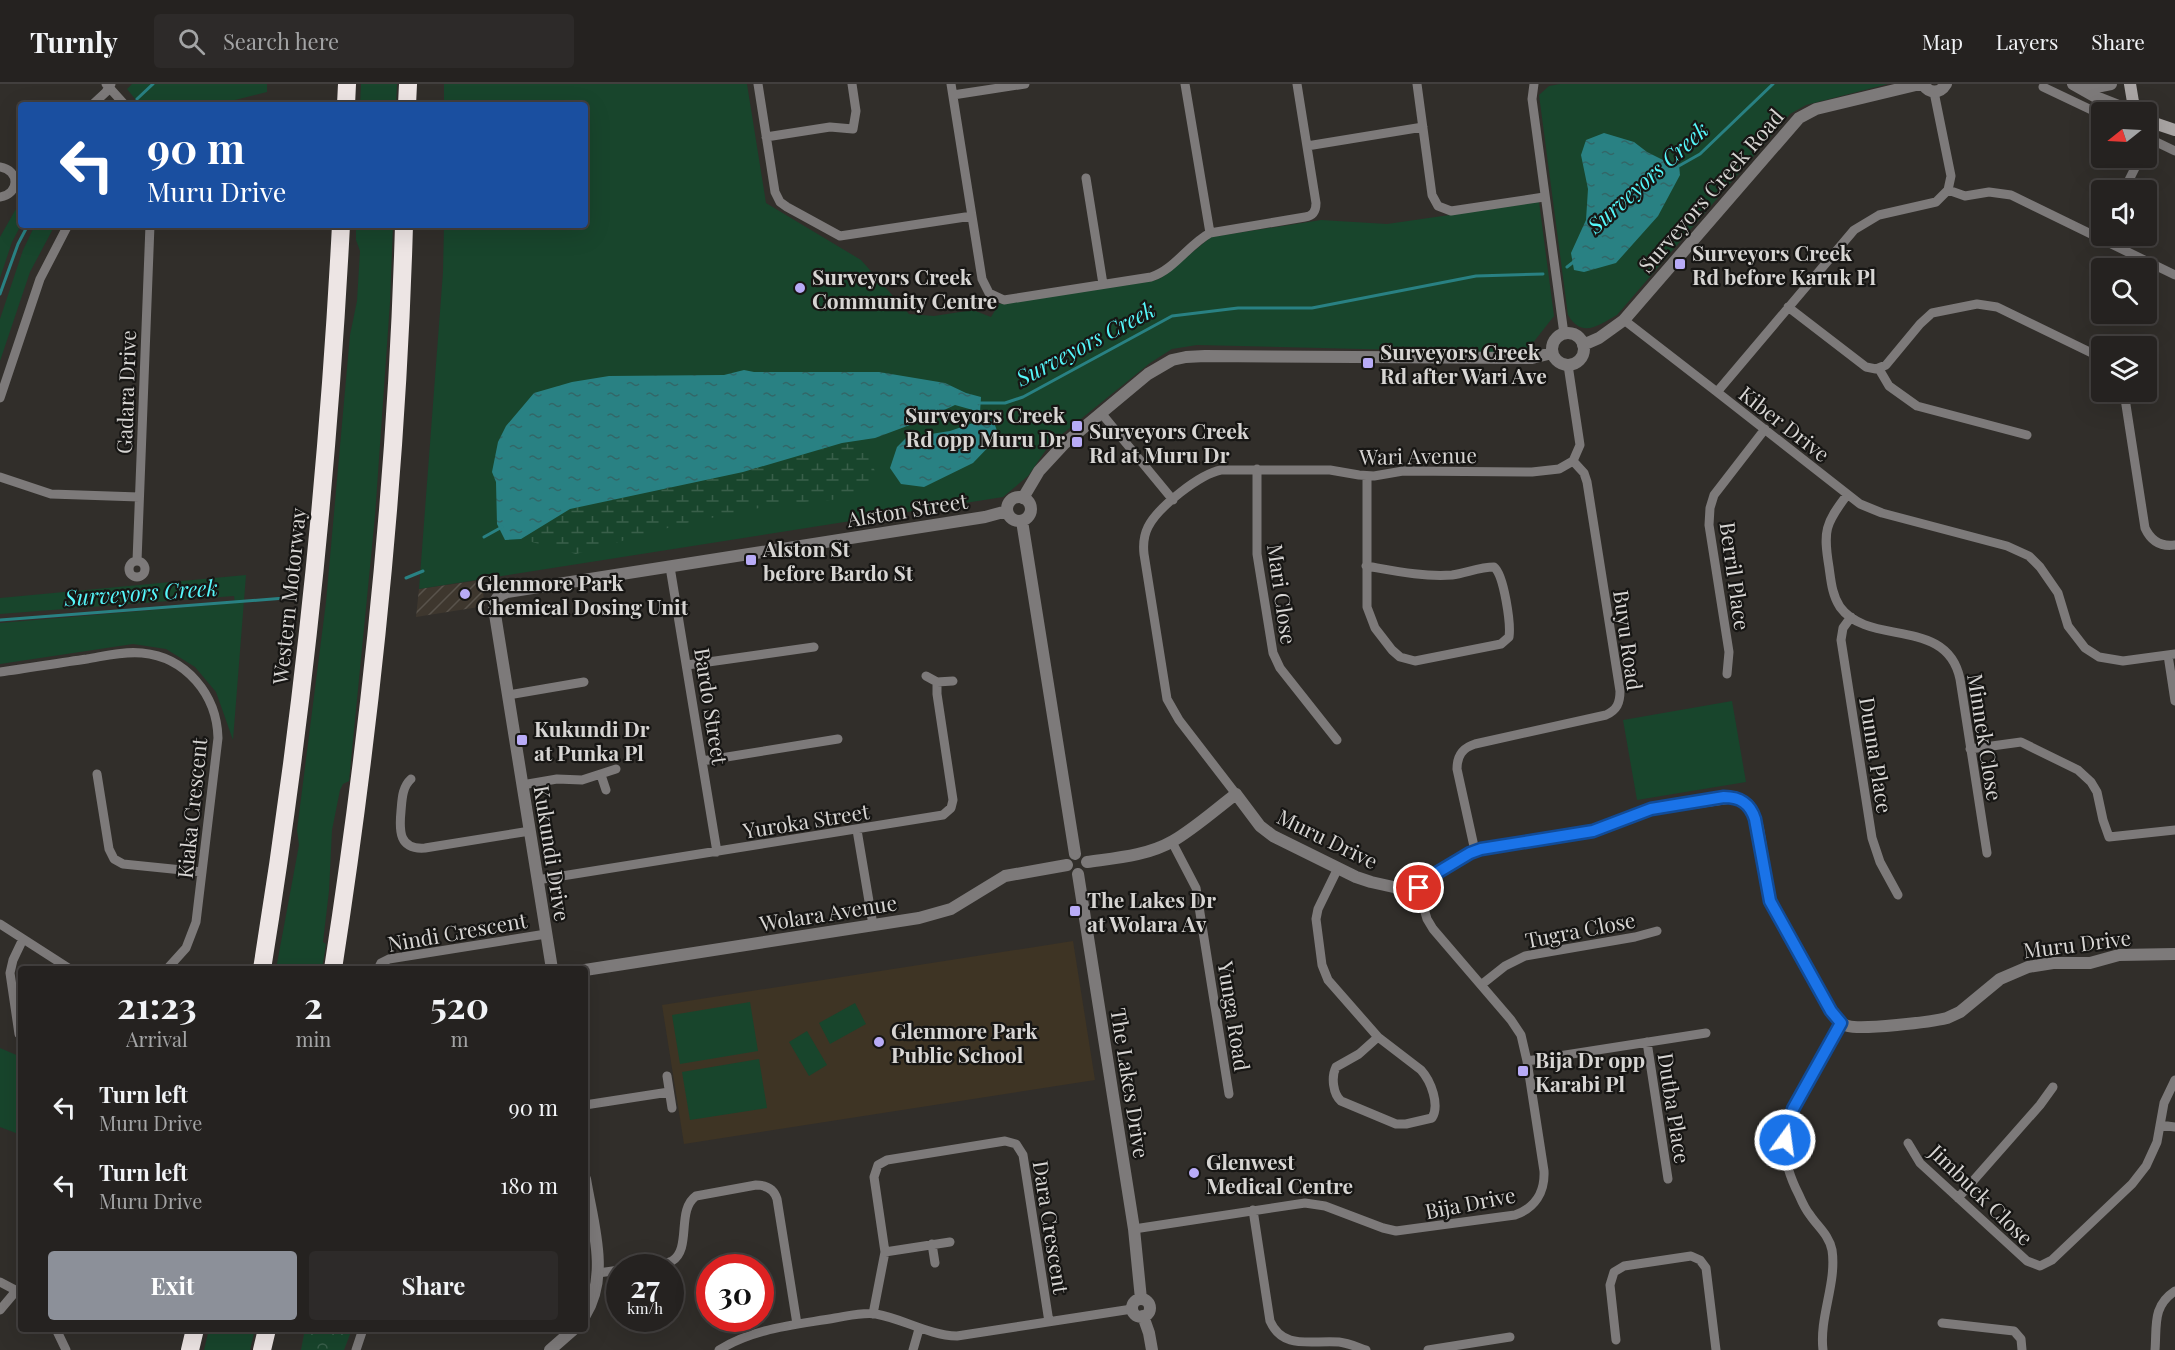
<!DOCTYPE html>
<html lang="en">
<head>
<meta charset="utf-8">
<style>
	body { margin:0; font-family:"Playfair Display",serif; background:#2d2a29; color:#f1f3f6; height:100vh; display:flex; flex-direction:column; font-size:22px; white-space:nowrap }
	* { box-sizing:border-box; margin:0 }
	p { font-size:20px; color:#a3a4a5 }
	.icon { flex:none; width:33px; height:33px; fill:none; stroke:currentColor; stroke-width:2; stroke-linecap:round; stroke-linejoin:round }
	.map { position:relative; flex:1; overflow:hidden }
	.side { position:absolute; left:18px; top:882px; width:570px; height:366px; display:flex; flex-direction:column; background:#252220; border-radius:6px; box-shadow:0 6px 24px #0002,0 0 0 2px #423f3e }
	.side>* { flex:none }
	.guide { position:absolute; left:18px; top:18px; width:570px; height:126px; border-radius:6px; box-shadow:0 6px 24px #0002,0 0 0 2px #423f3e; background:#1a4fa0; color:#fff; overflow:hidden }
	.needle { width:39px; rotate:252deg }
	.tools { position:absolute; left:2091px; top:18px; display:grid; gap:12px }
	.tools a { display:grid; place-items:center; width:66px; height:66px; border-radius:6px; background:#252220; box-shadow:0 6px 24px #0002,0 0 0 2px #423f3e; font-size:30px }
	.speed { position:absolute; left:606px; top:1170px; display:flex; gap:12px; font-size:30px; font-weight:700; text-align:center }
	.speed>* { display:grid; place-content:center; width:78px; height:78px; border-radius:50%; background:#252220; box-shadow:0 6px 24px #0002,0 0 0 2px #423f3e; line-height:1 }
	.speed small { font-size:15px; font-weight:400 }
	.speed .limit { border:9px solid #d22; background:#fff; color:#111 }
	.pin { position:absolute; display:grid; place-items:center; width:51px; height:51px; color:#fff; margin:-26px; border:3px solid #fff; border-radius:50%; box-shadow:0 2px 6px #0007 }
	.me { position:absolute; width:66px; margin:-33px; rotate:14deg; stroke-linejoin:round; filter:drop-shadow(0 0 4px #0008) }
	.turn { display:flex; align-items:center; gap:21px; height:126px; padding:0 30px; font-size:27px }
	.turn .icon { width:78px; height:78px; stroke-width:2.5 }
	.turn b { display:block; font-size:42px; line-height:51px }
	.eta { display:flex; justify-content:space-evenly; align-items:center; height:102px; text-align:center }
	.eta b { font-size:36px; font-weight:700; line-height:42px }
	.button { display:flex; gap:12px; margin-top:auto; padding:12px 30px }
	.button a { flex:1; height:69px; border-radius:6px; background:#8c9099; color:#fff; font-size:24px; font-weight:700; line-height:69px; text-align:center }
	.button a+a { background:#2d2a29; color:#f1f3f6 }
	ul { padding:0; list-style:none }
	li { display:flex; align-items:center; gap:18px; height:78px; padding:0 30px }
	li div { flex:1 }
	li b { display:block; font-size:22px }
	li em { font-style:normal }
	header { display:flex; align-items:center; gap:36px; box-sizing:border-box; height:84px; padding:0 30px; background:#252220; border-bottom:2px solid #423f3e }
	header strong { font-size:28px }
	nav { display:flex; gap:33px; margin-inline-start:auto; font-size:21px }
	.search { width:420px; height:54px; background:#2d2a29; display:flex; align-items:center; gap:15px; box-sizing:border-box; padding:0 21px; border-radius:6px; color:#a3a4a5; font-size:22px }
	.map>svg:first-child { display:block }
	.industrial { fill:url(#industrial-furrows) }
	.education { fill:#3e3424 }
	.green { fill:#18452c }
	.forest { fill:url(#forest-crowns) }
	.wetland { fill:url(#wetland-marsh) }
	.water { fill:url(#water-ripples) }
	.lines { fill:none; stroke-linecap:round; stroke-linejoin:round }
	.stream { stroke:#298183; stroke-width:3 }
	.minor { stroke:#7d7a7a; stroke-width:9 }
	.tertiary { stroke:#7d7a7a; stroke-width:12 }
	.secondary { stroke:#aaa6a5; stroke-width:12 }
	.motorway { stroke:#ede5e4; stroke-width:18 }
	.route-casing { stroke:#114b97; stroke-width:15 }
	.route { stroke:#1a73e8; stroke-width:10 }
	.poi-dot { fill:#b8abf7; stroke:#171614; stroke-width:2 }
	.labels { text-anchor:middle; dominant-baseline:central; stroke-width:4.5; stroke-linejoin:round; paint-order:stroke }
	.street-label { font-size:21px; fill:#d7d5d3; stroke:#171614 }
	.poi-label { font-size:21px; font-weight:bold; fill:#d7d5d3; stroke:#171614; text-anchor:start }
	.water-label { font-size:22px; font-style:italic; fill:#55f7fa; stroke:#171614 }
</style>
</head>
<body>
<header>
<strong>Turnly</strong>
<div class="search"><svg class="icon" aria-label="search" viewBox="0 0 24 24"><circle cx="10" cy="10" r="6"/><path d="M15 15l6 6"/></svg>Search here</div>
<nav><a>Map</a><a>Layers</a><a>Share</a></nav>
</header>
<div class="map">
<svg width="2175" height="1266" viewBox="0 0 2175 1266">
	<defs>
		<pattern id="industrial-furrows" width="10" height="10" patternUnits="userSpaceOnUse" patternTransform="scale(1.5)"><rect width="10" height="10" fill="#3e372e"/><path d="M-1 1l2-2M0 10L10 0M9 11l2-2" fill="none" stroke="#59534b"/></pattern>
		<pattern id="forest-crowns" width="20" height="18" patternUnits="userSpaceOnUse" patternTransform="scale(1.5)"><rect width="20" height="18" fill="#18452c"/><path d="M2 6a3 3 0 1 1 6 0M12 15a3 3 0 1 1 6 0" fill="none" stroke="#395f4a"/></pattern>
		<pattern id="wetland-marsh" width="20" height="14" patternUnits="userSpaceOnUse" patternTransform="scale(1.5)"><rect width="20" height="14" fill="#18452c"/><path d="M1 5h8M5 5V1M11 12h8M15 12V8" fill="none" stroke="#395f4a"/></pattern>
		<pattern id="water-ripples" width="26" height="14" patternUnits="userSpaceOnUse" patternTransform="scale(1.5)"><rect width="26" height="14" fill="#298183"/><path d="M2 4q2-2 4 0t4 0M15 11q2-2 4 0t4 0" fill="none" stroke="#326768"/></pattern>
	</defs>
	<rect width="100%" height="100%" fill="#312e2a"/>
	<path class="industrial" d="M481,496L485,522L416,533L419,505Z"/>
	<path class="education" d="M1073,857L1095,996L684,1060L662,921Z"/>
	<path class="green" d="M132,0H267V8L215,21H140L127,5Z
		M361,0H397L396,21H360Z
		M444,0H747L766,119L861,176L909,230L934,232L973,226L991,233L999,220L1153,197L1161,194L1211,153L1321,136L1387,140L1539,118L1554,232L1525,269L1197,261L1172,265L1150,279L1050,360L1028,392L1003,413L419,505L443,188L444,141H585V21H444Z
		M1560,0H1888L1806,21L1790,30L1617,231C1599,241 1582,255 1568,231L1539,11L1549,2Z
		M21,116V141L12,158L0,194V153Z
		M35,141H55L30,188L0,277V235L23,166Z
		M356,141H393L390,218L375,432L349,697L343,700L340,706L332,746L329,807L323,858L326,860L322,885H276L299,761L297,746L326,518L350,251L357,217L360,167L356,156Z
		M246,491L233,656L216,608L195,583L166,565L133,560L0,580V539L235,519L234,512L0,530V514Z
		M1732,617L1746,698L1637,716L1623,636Z
		M750,918L758,967L680,980L672,931Z
		M855,919L866,940L830,960L819,939Z
		M807,947L827,981L809,992L789,958Z
		M0,964L21,973V1051L0,1043Z
		M759,975L767,1024L690,1036L682,988Z
		M209,1245H255L250,1266H204Z"/>
	<path class="forest" d="M305,1245H352L344,1266H301Z"/>
	<path class="wetland" d="M842,359L866,363L877,393L843,415L779,420L682,440L576,470L521,455L570,425L743,388Z"/>
	<path class="water" d="M1604,49L1634,58L1647,68L1663,76L1679,81L1680,91L1658,132L1616,179L1584,188L1574,186L1571,169L1586,136L1588,105L1581,71L1586,56Z
		M744,286L754,288H879L945,299L966,309L981,313L980,328L955,321L918,338L875,354L842,359L743,388L570,425L521,455L505,456L497,440L496,398L492,388L498,358L506,342L534,309L572,298L609,292L724,291Z
		M993,336L999,352L973,379L924,403L901,400L890,384L897,363L906,354L950,347L976,338Z"/>
	<g class="lines">
		<path class="stream" d="M137,15L153,0
			M1677,83L1700,70L1773,0
			M1567,183L1576,176
			M0,210L18,160L28,141
			M979,319H1005L1023,313L1172,232L1238,224H1312L1476,192L1543,190
			M484,453L502,443
			M406,494L423,487
			M0,536L285,514"/>
		<path class="minor" d="M106,0L125,21
			M758,0L775,108L780,118L787,123L840,152L972,132
			M951,0L982,195L989,209L1004,216L1151,193C1175,185 1188,161 1210,149L1305,133C1313,132 1316,127 1316,119L1297,0
			M1185,0L1210,149
			M1417,0L1432,111L1438,122L1451,127L1544,113
			M1534,0L1532,15L1564,250
			M2043,3L2102,31
			M1934,8L1951,92L1948,106L1936,118L1879,131L1854,146L1717,308L1860,420L1882,429L2007,462L2029,472L2040,483L2058,509L2068,542L2085,564L2099,573L2123,577L2175,570
			M953,11L1025,0
			M92,21L106,8L111,0
			M766,53L830,43L853,45L856,27L852,0
			M2146,53L2175,67
			M1307,62L1423,43
			M0,83C20,86 20,110 0,113
			M1086,94L1103,200
			M1948,106L1965,112L1989,108L2011,111L2175,191
			M2124,106L2140,74
			M1788,223L1866,283L1876,285L1886,281L1920,240L1932,229L1977,220L1997,223L2102,274
			M1624,236L1717,308
			M1879,285L1889,302L1917,322L2027,351
			M2124,308L2145,444C2151,457 2161,463 2175,461
			M0,314L40,195L68,141
			M1102,330L1173,416
			M1257,385V470L1273,569L1280,584L1337,656
			M0,393L51,410L139,413
			M1847,411C1825,440 1823,447 1829,483C1831,497 1832,511 1840,523C1869,563 1947,532 1960,595L1987,769
			M129 485a8 8 0 1 1 16 0a8 8 0 1 1-16 0Z
			M137,477L150,141
			M1366,482C1395,487 1423,493 1452,491C1466,489 1480,483 1494,483C1504,491 1511,540 1509,553L1501,560L1415,577L1400,573L1392,566L1375,544L1367,523V392
			M670,483L717,768
			M1851,533L1843,544L1841,556L1872,754L1880,778L1898,811
			M2168,571L2175,617
			M687,581L814,563
			M0,588C29,584 58,579 87,575C105,572 124,567 142,569C186,573 217,611 218,654L196,838L186,864L167,885
			M1727,590L1729,568L1709,441L1710,424L1714,411L1765,345
			M926,592L937,598L953,597
			M508,611L584,598
			M1970,665L2021,658L2078,686L2091,698L2097,708L2103,736L2109,753L2175,746
			M702,677L838,655
			M97,690L109,765L114,775L123,780L202,788
			M601,691L606,706
			M411,695C402,703 402,716 401,727C399,747 399,766 425,764L530,747
			M522,701L557,695L582,696L616,685
			M1236,710L1179,636L1167,615L1144,470C1143,461 1144,451 1148,443C1158,423 1200,390 1221,386H1330L1359,391L1374,392L1403,387L1532,388L1559,385L1573,377L1580,361L1568,281
			M857,746L873,841
			M1172,758L1196,804L1229,1010
			M1475,767L1457,685C1457,672 1462,664 1475,660L1606,631C1617,626 1620,619 1620,607L1587,398L1584,389L1573,377
			M1338,784L1318,825L1316,835L1322,881L1328,896L1378,953L1421,986C1431,997 1440,1021 1432,1034L1406,1040H1396L1341,1017C1333,1010 1331,993 1336,983L1359,970L1378,953
			M537,796L943,731L951,724L953,716L937,610V598
			M0,840L70,885
			M378,885L381,879L389,875L546,850
			M1481,901L1505,882L1525,872L1635,853L1657,847
			M19,950L10,889L13,876L23,855
			M1647,958L1668,1095
			M1527,977L1706,949
			M667,992L672,1024
			M585,1021L669,1008
			M2160,1041L2175,1043
			M1908,1059L1920,1079L2027,1177L2040,1182L2052,1176L2132,1100L2146,1082L2157,1058L2164,1019L2175,996
			M1958,1114L2040,1021L2053,1003
			M1253,1126L1270,1237C1283,1266 1310,1256 1339,1258C1348,1259 1357,1263 1366,1266
			M1134,1145L1305,1119L1325,1122L1383,1144L1396,1147L1515,1131C1535,1124 1545,1108 1544,1087L1527,977L1521,951L1511,936L1433,845L1427,835L1418,804
			M932,1160L935,1179
			M885,1168L950,1158
			M634,1184C646,1182 662,1182 672,1177C692,1165 676,1126 696,1112L756,1101C766,1101 774,1105 777,1115L797,1240
			M598,1189L620,1186
			M0,1198L19,1208
			M0,1226L16,1207
			M873,1230L885,1168L874,1093L878,1081L887,1076L1005,1057L1016,1060L1023,1071L1049,1238
			M1942,1239L2014,1247L2021,1255L2022,1266
			M56,1245L66,1266
			M1616,1256L1610,1201L1614,1188L1624,1182L1691,1172L1700,1176L1706,1184L1716,1266
			M356,1266L363,1245
			M719,1266C754,1244 795,1241 835,1234C848,1232 863,1228 876,1230C904,1235 928,1251 957,1252L1132,1225
			M913,1266L919,1245
			M1428,1266L1510,1253
			M1823,1266C1819,1233 1837,1199 1832,1166C1829,1151 1818,1143 1810,1131C1805,1125 1802,1118 1799,1111C1774,1062 1784,1040 1810,995C1820,976 1830,958 1841,939
			M2155,1266C2157,1242 2152,1222 2175,1207"/>
		<path class="tertiary" d="M1923,0C1929,10 1940,10 1946,0
			M2073,0L2096,13L2134,28
			M2088,0L2101,2L2111,0
			M1552 265a16 16 0 1 1 32 0a16 16 0 1 1-32 0Z
			M1583,261L1599,254L1624,236L1799,34L1816,25L1920,0
			M1007 425a12 12 0 1 1 24 0a12 12 0 1 1-24 0Z
			M1023,414L1039,387L1064,360L1148,290L1172,276L1186,273L1205,272L1532,274L1552,269
			M1022,437L1075,770
			M1087,778C1115,774 1147,772 1173,757C1195,744 1215,726 1236,710L1260,742L1273,752L1356,793L1371,798L1407,806L1418,804L1435,790L1470,769L1481,765L1593,747L1651,725L1734,713C1740,715 1746,718 1750,723C1763,741 1761,796 1772,821L1831,927C1836,934 1840,940 1848,942C1862,946 1931,938 1947,934L1960,928L2000,895L2028,883L2053,879H2090L2119,871L2175,870
			M1078,790L1134,1145L1141,1215
			M552,885L494,524C495,515 498,511 507,508L985,433L1007,427
			M585,886L919,834L951,825L1005,792L1067,781
			M585,1095C592,1138 610,1191 585,1231
			M1132 1224a9 9 0 1 1 18 0a9 9 0 1 1-18 0Z
			M1143,1232L1149,1249L1152,1266
			M550,1266L574,1245"/>
		<path class="secondary" d="M2130,0L2133,18L2141,28
			M2146,33L2157,40L2175,46"/>
		<path class="motorway" d="M346,21L347,0
			M407,21L408,0
			M262,885C302,639 328,390 341,141
			M333,885C371,639 397,390 404,141
			M190,1266L195,1245
			M262,1266L267,1245"/>
	</g>
	<g class="lines">
		<g class="route-casing">
			<path id="route" d="M1419,804L1435,790L1470,769L1481,765L1593,747L1651,725L1724,713C1740,713 1750,719 1755,735L1770,817L1831,927L1841,939L1793,1025L1785,1056"/>
		</g>
		<use href="#route" class="route"/>
	</g>
	<g class="poi-dot">
		<rect x="1674" y="174" width="12" height="12" rx="3"/>
		<circle cx="800" cy="204" r="6"/>
		<rect x="1362" y="273" width="12" height="12" rx="3"/>
		<rect x="1071" y="336" width="12" height="12" rx="3"/>
		<rect x="1071" y="352" width="12" height="12" rx="3"/>
		<rect x="745" y="470" width="12" height="12" rx="3"/>
		<circle cx="465" cy="510" r="6"/>
		<rect x="516" y="650" width="12" height="12" rx="3"/>
		<rect x="1069" y="821" width="12" height="12" rx="3"/>
		<circle cx="879" cy="958" r="6"/>
		<rect x="1517" y="981" width="12" height="12" rx="3"/>
		<circle cx="1194" cy="1089" r="6"/>
	</g>
	<g class="labels">
		<g class="street-label">
			<text transform="translate(1710 106) rotate(-49)">Surveyors Creek Road</text>
			<text transform="translate(125 308) rotate(-88)">Gadara Drive</text>
			<text transform="translate(1785 339) rotate(38)">Kiber Drive</text>
			<text transform="translate(1418 371) rotate(-1)">Wari Avenue</text>
			<text transform="translate(907 425) rotate(-9)">Alston Street</text>
			<text transform="translate(1736 492) rotate(82)">Berril Place</text>
			<text transform="translate(1283 510) rotate(82)">Mari Close</text>
			<text transform="translate(288 512) rotate(-84)">Western Motorway</text>
			<text transform="translate(1629 556) rotate(82)">Buyu Road</text>
			<text transform="translate(712 622) rotate(81)">Bardo Street</text>
			<text transform="translate(1986 653) rotate(81)">Minnek Close</text>
			<text transform="translate(1877 671) rotate(81)">Dunna Place</text>
			<text transform="translate(191 724) rotate(-84)">Kiaka Crescent</text>
			<text transform="translate(806 736) rotate(-9)">Yuroka Street</text>
			<text transform="translate(1328 754) rotate(26)">Muru Drive</text>
			<text transform="translate(553 769) rotate(81)">Kukundi Drive</text>
			<text transform="translate(828 828) rotate(-9)">Wolara Avenue</text>
			<text transform="translate(1580 845) rotate(-11)">Tugra Close</text>
			<text transform="translate(457 847) rotate(-10)">Nindi Crescent</text>
			<text transform="translate(2077 859) rotate(-7)">Muru Drive</text>
			<text transform="translate(1235 932) rotate(81)">Yunga Road</text>
			<text transform="translate(1131 999) rotate(81)">The Lakes Drive</text>
			<text transform="translate(1675 1024) rotate(81)">Dutba Place</text>
			<text transform="translate(1982 1110) rotate(44)">Jimbuck Close</text>
			<text transform="translate(1470 1118) rotate(-11)">Bija Drive</text>
			<text transform="translate(1052 1143) rotate(81)">Dara Crescent</text>
		</g>
		<g class="poi-label">
			<text x="1692" y="168">Surveyors Creek<tspan x="1692" dy="24">Rd before Karuk Pl</tspan></text>
			<text x="812" y="192">Surveyors Creek<tspan x="812" dy="24">Community Centre</tspan></text>
			<text x="1380" y="267">Surveyors Creek<tspan x="1380" dy="24">Rd after Wari Ave</tspan></text>
			<text x="1065" y="330" text-anchor="end">Surveyors Creek<tspan x="1065" dy="24">Rd opp Muru Dr</tspan></text>
			<text x="1089" y="346">Surveyors Creek<tspan x="1089" dy="24">Rd at Muru Dr</tspan></text>
			<text x="763" y="464">Alston St<tspan x="763" dy="24">before Bardo St</tspan></text>
			<text x="477" y="498">Glenmore Park<tspan x="477" dy="24">Chemical Dosing Unit</tspan></text>
			<text x="534" y="644">Kukundi Dr<tspan x="534" dy="24">at Punka Pl</tspan></text>
			<text x="1087" y="815">The Lakes Dr<tspan x="1087" dy="24">at Wolara Av</tspan></text>
			<text x="891" y="946">Glenmore Park<tspan x="891" dy="24">Public School</tspan></text>
			<text x="1535" y="975">Bija Dr opp<tspan x="1535" dy="24">Karabi Pl</tspan></text>
			<text x="1206" y="1077">Glenwest<tspan x="1206" dy="24">Medical Centre</tspan></text>
		</g>
		<g class="water-label">
			<text transform="translate(1647 93) rotate(-42)">Surveyors Creek</text>
			<text transform="translate(1085 259) rotate(-28)">Surveyors Creek</text>
			<text transform="translate(141 508) rotate(-4)">Surveyors Creek</text>
		</g>
	</g>
</svg>
<div class="tools">
<a><svg class="needle" viewBox="-14 -14 28 28"><path d="M0-13l5 13h-10z" fill="#e53935"/><path d="M0 13l5-13h-10z" fill="#a3a4a5"/></svg></a>
<a><svg class="icon" aria-label="sound" viewBox="0 0 24 24"><path d="M4 9h4l5-4v14l-5-4H4zM17 9q2 3 0 6"/></svg></a>
<a><svg class="icon" aria-label="search" viewBox="0 0 24 24"><circle cx="10" cy="10" r="6"/><path d="M15 15l6 6"/></svg></a>
<a><svg class="icon" aria-label="layers" viewBox="0 0 24 24"><path d="M12 4l9 5-9 5-9-5zM3 14l9 5 9-5"/></svg></a>
</div>
<div class="speed"><div>27<small>km/h</small></div><div class="limit">30</div></div>
<div class="pin" style="left:1419px;top:804px;background:#d93025"><svg class="icon" aria-label="arrive" viewBox="0 0 24 24"><path d="M6 21V4h12l-3 4 3 4H6"/></svg></div>
<svg class="me" style="left:1785px;top:1056px" viewBox="-20 -20 40 40"><circle r="17" fill="#1a73e8" stroke="#fff" stroke-width="3"/><path d="M0-11L8 9 0 5-8 9z" fill="#fff"/></svg>
<div class="guide">
<div class="turn"><svg class="icon" aria-label="left" viewBox="0 0 24 24"><path d="M17 20v-9H6M10 6l-5 5 5 5"/></svg><div><b>90 m</b>Muru Drive</div></div>
</div>
<section class="side">
<div class="eta">
<div><b>21:23</b><p>Arrival</p></div>
<div><b>2</b><p>min</p></div>
<div><b>520</b><p>m</p></div>
</div>
<ul>
<li><svg class="icon" aria-label="left" viewBox="0 0 24 24"><path d="M17 20v-9H6M10 6l-5 5 5 5"/></svg><div><b>Turn left</b><p>Muru Drive</p></div><em>90 m</em></li>
<li><svg class="icon" aria-label="left" viewBox="0 0 24 24"><path d="M17 20v-9H6M10 6l-5 5 5 5"/></svg><div><b>Turn left</b><p>Muru Drive</p></div><em>180 m</em></li>
</ul>
<div class="button"><a>Exit</a><a>Share</a></div>
</section>
</div>
</body>
</html>
